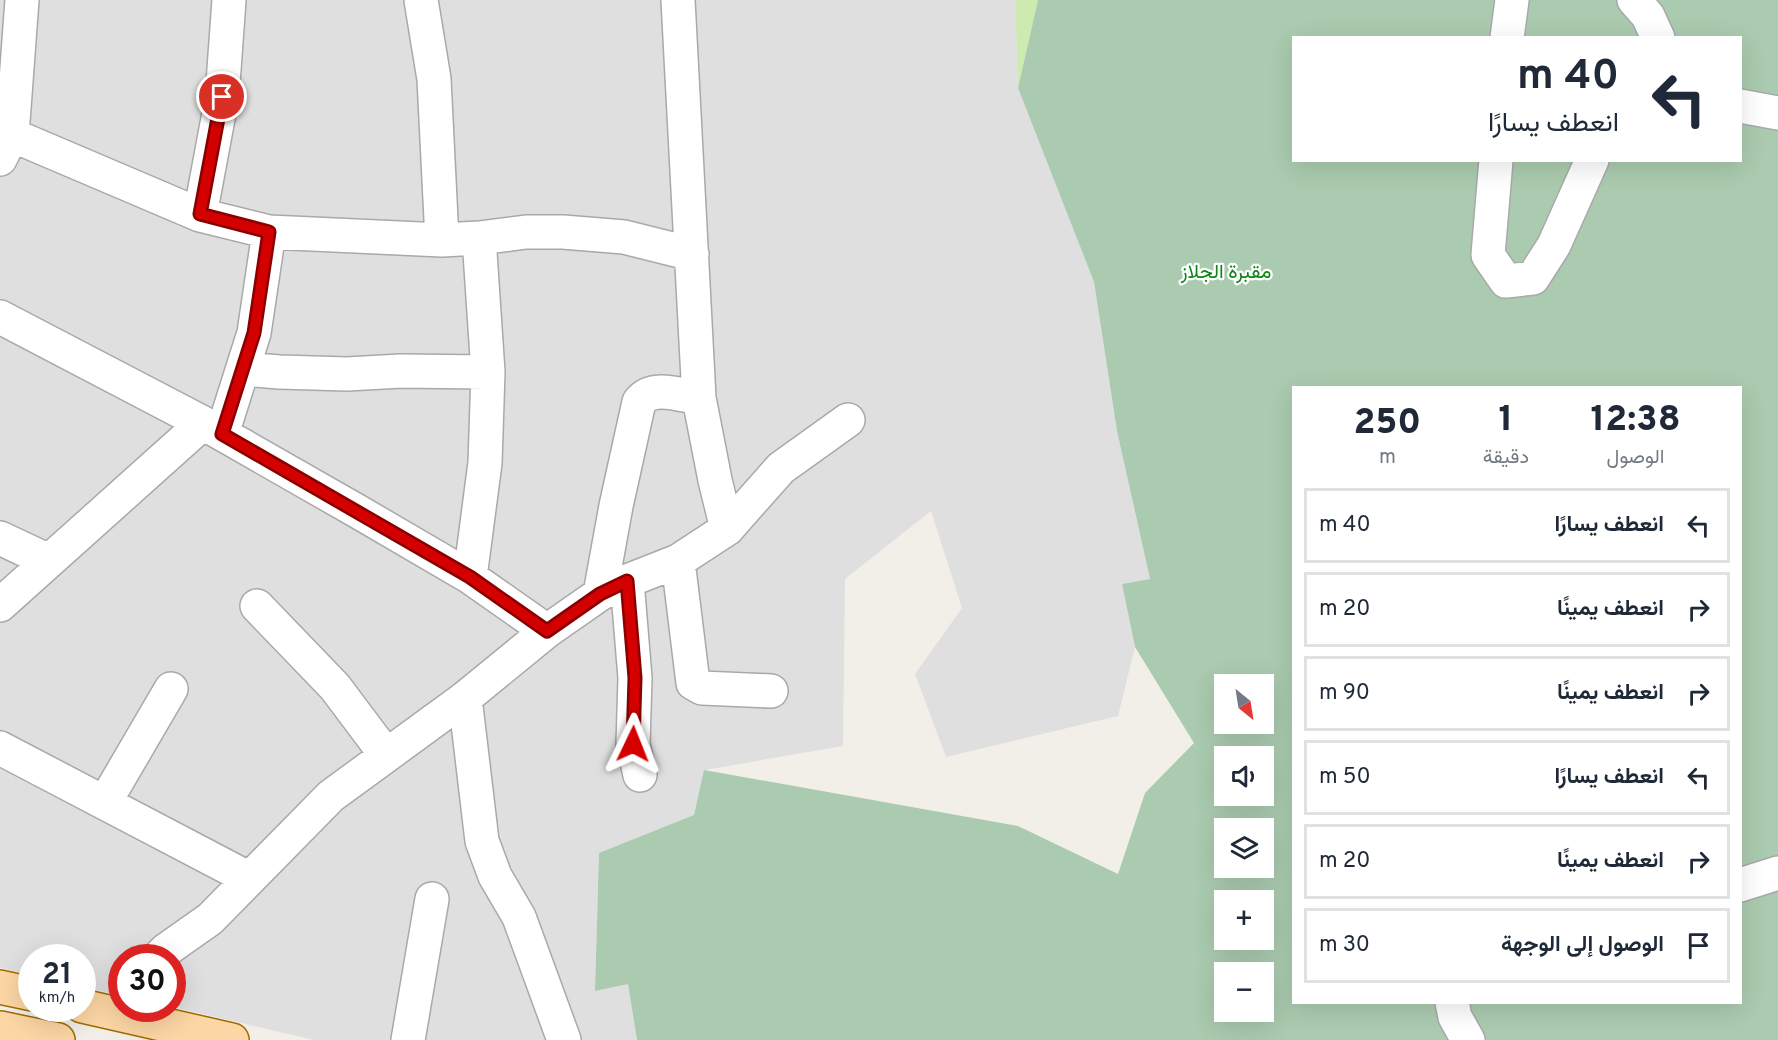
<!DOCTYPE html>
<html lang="ar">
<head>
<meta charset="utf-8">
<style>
	body { margin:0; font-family:Overpass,Vazirmatn,sans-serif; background:#f6f6f7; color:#1f2937; direction:rtl; height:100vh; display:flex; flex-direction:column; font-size:22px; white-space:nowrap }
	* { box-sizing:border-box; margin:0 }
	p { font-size:20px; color:#747a83 }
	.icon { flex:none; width:33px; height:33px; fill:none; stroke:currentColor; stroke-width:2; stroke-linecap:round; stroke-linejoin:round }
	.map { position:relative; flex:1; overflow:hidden; direction:ltr }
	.drawer { position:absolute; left:1292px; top:386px; width:450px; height:618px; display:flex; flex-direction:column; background:#fff; border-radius:0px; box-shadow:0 6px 24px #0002; direction:rtl }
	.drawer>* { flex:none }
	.guide { position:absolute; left:1292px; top:36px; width:450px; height:126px; border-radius:0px; box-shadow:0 6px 24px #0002; direction:rtl; background:#fff; color:#1f2937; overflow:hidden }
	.needle { width:39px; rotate:150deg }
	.fabs { position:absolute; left:1214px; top:674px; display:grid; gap:12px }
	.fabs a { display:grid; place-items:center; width:60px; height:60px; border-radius:0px; background:#fff; box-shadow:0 6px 24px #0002; font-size:30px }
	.speed { position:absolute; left:18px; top:944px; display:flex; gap:12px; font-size:30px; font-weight:700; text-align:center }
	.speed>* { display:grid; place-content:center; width:78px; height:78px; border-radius:50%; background:#fff; box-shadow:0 6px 24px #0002; line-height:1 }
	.speed small { font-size:15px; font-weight:400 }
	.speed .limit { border:9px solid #d22; background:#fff; color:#111 }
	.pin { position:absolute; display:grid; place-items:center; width:51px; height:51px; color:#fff; margin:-26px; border:3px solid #fff; border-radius:50%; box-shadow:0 2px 6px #0007 }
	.me { position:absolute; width:66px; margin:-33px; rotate:2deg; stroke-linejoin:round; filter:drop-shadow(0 0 4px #0008) }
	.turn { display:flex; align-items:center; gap:21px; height:126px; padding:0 24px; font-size:27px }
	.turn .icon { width:78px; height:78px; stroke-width:2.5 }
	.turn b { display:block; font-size:42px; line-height:51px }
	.eta { display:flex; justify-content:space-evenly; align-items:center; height:102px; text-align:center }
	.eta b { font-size:36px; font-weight:800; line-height:42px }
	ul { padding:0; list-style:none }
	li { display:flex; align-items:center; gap:18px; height:75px; margin:0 12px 9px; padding:0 12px; border:3px solid #e0e1e3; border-radius:0px }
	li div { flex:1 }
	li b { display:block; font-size:22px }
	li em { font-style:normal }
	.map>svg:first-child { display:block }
	.residential { fill:#e0dfdf }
	.grass { fill:#cdebb0 }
	.cemetery { fill:#aacbaf; fill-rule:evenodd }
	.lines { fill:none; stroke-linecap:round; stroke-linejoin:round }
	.minor-casing { stroke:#a9a9a9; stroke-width:36 }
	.major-casing { stroke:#a06b00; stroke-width:36 }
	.minor { stroke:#fff; stroke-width:33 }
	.major { stroke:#fcd6a4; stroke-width:33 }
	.route-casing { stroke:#8a0000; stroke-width:15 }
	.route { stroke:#d40000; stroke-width:10 }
	.labels { text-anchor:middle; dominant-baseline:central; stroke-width:4.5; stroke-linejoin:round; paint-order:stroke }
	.park-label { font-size:20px; fill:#0c8416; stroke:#fff }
</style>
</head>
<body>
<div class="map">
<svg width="1778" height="1040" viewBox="0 0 1778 1040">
	<rect width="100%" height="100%" fill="#f2efe9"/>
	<path class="residential" d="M0,0H1015L1018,88L1094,282L1117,431L1150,579L1122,584L1135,647L1118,716L946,757L915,674L962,608L931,511L845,579L843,746L705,770L694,815L599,854L595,991L628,983L637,1040H314L173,1007L172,957H122L121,996L83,987L82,957H32L31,975L0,968Z"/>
	<path class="grass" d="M1015,0H1038L1018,88Z"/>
	<path class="cemetery" d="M1038,0H1778V1040H637L628,984L595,991L599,853L694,815L704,770L1018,826L1118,874L1145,793L1194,743L1135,647L1122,584L1150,579L1117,431L1094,282L1018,88ZM1293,38H1740V160H1293ZM1293,387H1740V1002H1293ZM1224,684H1263V723H1224ZM1224,756H1263V795H1224ZM1224,828H1263V867H1224ZM1224,900H1263V939H1224ZM1224,972H1263V1011H1224Z"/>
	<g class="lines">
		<g class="minor-casing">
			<path id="minor" d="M421,0L434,79L442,240
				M678,0L699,398L715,480L727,529
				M1634,0L1648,16L1658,38
				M1507,38L1512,0
				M1740,106L1778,113
				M0,127L12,135L200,215L269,232L442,240L479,238L526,232H563L624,237L692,254
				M0,159L12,135L22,0
				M1496,160L1488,255L1506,281L1533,278L1554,245L1592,160
				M200,215L222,97L229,0
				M0,317L203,423L357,511L470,577L547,631
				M243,369L279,372L347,374L401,371L488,372
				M222,434L254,333L269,232
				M0,538L49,561
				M678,561L693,683L702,688L771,691
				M470,577L485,463L488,372L479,238
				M627,581L635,678L633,744L640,775
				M600,594L616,506L639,402C652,384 680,395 699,398
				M0,605L203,423
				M257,606L335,687L386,755
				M465,698L482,841L495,876L519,917L564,1040
				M0,748L248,878
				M105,802L171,689
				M1740,885L1778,873
				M159,957L166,950L210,919L331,796L465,698L547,631L600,594L627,581L678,561L727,529L781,468L848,420
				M1452,1002L1455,1017L1468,1040
				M408,1040L432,899"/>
		</g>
		<g class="major-casing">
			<path id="major" d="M0,987L32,994
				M82,1006L232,1040
				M0,1028L58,1040"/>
		</g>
		<use href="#minor" class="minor"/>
		<use href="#major" class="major"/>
	</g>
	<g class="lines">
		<g class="route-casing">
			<path id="route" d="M222,97L200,214L269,232L254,333L222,434L470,577L547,631L600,594L627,581L635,678L633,744"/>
		</g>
		<use href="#route" class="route"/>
	</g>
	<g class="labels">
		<g class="park-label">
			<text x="1226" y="273">مقبرة الجلاز</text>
		</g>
	</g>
</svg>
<div class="fabs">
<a><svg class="needle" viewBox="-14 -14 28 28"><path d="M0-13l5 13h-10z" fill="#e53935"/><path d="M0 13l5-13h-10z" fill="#747a83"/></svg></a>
<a><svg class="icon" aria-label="sound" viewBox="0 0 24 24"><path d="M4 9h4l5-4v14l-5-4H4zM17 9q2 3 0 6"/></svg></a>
<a><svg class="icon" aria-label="layers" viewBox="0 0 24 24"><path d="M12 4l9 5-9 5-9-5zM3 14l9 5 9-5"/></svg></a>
<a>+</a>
<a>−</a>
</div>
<div class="speed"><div>21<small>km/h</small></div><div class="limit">30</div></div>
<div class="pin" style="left:222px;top:97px;background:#d93025"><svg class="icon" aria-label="arrive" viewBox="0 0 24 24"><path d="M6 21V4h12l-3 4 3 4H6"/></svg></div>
<svg class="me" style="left:633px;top:744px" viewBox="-20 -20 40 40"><path d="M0-17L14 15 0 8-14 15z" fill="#d40000" stroke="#fff" stroke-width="4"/></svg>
<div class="guide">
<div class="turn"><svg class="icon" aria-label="left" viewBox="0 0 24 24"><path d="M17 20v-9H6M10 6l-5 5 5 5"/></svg><div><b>40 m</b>انعطف يسارًا</div></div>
</div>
<section class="drawer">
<div class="eta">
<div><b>12:38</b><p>الوصول</p></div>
<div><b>1</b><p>دقيقة</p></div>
<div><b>250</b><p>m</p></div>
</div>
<ul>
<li><svg class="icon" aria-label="left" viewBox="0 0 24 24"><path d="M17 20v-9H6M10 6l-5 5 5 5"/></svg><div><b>انعطف يسارًا</b></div><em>40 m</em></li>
<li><svg class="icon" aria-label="right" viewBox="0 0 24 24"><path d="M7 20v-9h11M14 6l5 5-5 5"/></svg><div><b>انعطف يمينًا</b></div><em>20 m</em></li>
<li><svg class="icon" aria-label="right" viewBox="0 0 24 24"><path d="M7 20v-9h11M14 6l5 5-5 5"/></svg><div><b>انعطف يمينًا</b></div><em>90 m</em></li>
<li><svg class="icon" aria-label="left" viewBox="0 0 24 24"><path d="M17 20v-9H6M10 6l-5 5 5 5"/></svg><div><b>انعطف يسارًا</b></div><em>50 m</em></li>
<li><svg class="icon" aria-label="right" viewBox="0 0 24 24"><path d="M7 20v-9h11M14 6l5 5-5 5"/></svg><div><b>انعطف يمينًا</b></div><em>20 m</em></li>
<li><svg class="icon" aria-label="arrive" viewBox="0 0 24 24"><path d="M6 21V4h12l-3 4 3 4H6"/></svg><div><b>الوصول إلى الوجهة</b></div><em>30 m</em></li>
</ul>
</section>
</div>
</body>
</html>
